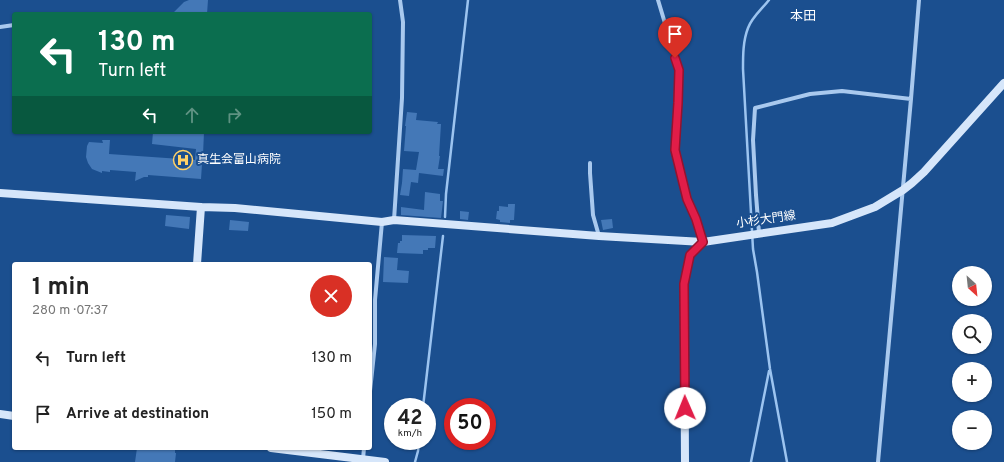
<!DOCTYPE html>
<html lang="en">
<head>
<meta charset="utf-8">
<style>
	body { margin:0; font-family:Overpass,"Noto Sans JP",sans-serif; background:#f2f2f2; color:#222; height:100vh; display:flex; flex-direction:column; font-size:15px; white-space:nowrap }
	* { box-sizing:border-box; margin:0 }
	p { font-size:13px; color:#767676 }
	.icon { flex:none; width:22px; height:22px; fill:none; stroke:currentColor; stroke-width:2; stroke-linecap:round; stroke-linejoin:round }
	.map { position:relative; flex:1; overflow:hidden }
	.side { position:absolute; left:12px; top:262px; width:360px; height:188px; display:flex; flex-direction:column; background:#fff; border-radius:4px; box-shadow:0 1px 3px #0004 }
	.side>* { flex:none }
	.banner { position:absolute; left:12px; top:12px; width:360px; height:122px; border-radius:4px; box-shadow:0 1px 3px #0004; background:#0b6e4f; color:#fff; overflow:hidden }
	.needle { width:26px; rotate:153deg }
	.controls { position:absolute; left:952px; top:266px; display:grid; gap:8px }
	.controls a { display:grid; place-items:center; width:40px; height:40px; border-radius:50%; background:#fff; box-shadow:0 1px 3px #0004; font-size:20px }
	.speed { position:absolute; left:384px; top:398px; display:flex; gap:8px; font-size:20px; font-weight:700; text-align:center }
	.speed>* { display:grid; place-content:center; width:52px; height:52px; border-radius:50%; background:#fff; box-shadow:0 1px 3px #0004; line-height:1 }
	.speed small { font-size:10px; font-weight:400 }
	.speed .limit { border:6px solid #d22; background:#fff; color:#111 }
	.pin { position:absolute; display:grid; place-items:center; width:34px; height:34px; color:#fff; margin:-41px -17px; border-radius:50% 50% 50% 0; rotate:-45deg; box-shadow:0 0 4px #0007 }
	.pin .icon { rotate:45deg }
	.me { position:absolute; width:44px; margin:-22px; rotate:359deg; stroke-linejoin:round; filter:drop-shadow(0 0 3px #0008) }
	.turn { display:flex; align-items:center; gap:14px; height:84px; padding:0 20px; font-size:18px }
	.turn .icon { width:52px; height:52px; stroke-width:2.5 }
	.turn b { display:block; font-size:28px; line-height:34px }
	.lanes { display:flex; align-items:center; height:38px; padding:0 20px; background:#0003; justify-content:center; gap:20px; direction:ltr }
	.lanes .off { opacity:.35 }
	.round { display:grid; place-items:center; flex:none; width:42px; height:42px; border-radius:21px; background:#f2f2f2 }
	.summary { display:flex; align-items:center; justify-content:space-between; height:68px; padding:0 20px }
	h1 { font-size:24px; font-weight:700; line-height:30px }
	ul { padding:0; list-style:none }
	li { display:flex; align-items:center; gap:12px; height:56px; padding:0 20px }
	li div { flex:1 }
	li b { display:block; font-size:15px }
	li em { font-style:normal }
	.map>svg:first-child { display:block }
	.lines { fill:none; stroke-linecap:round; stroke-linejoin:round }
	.stream { stroke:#9cc4f0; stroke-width:2.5 }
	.building { fill:#4478b7 }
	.street { stroke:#a9c9ee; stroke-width:4 }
	.secondary { stroke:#d6e6fa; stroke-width:8 }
	.route-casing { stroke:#92132f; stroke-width:10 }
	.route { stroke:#e11d48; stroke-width:7 }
	.labels { text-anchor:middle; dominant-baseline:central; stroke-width:4; stroke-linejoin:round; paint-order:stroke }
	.poi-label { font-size:12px; fill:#fff; stroke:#1b4f8f; text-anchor:start }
	.street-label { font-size:12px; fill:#fff; stroke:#1b4f8f }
	.neighbourhood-label { font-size:13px; fill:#fff; stroke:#1b4f8f }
</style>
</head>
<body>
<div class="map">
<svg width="1004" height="462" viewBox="0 0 1004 462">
	<rect width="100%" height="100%" fill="#1b4f8f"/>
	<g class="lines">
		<path class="stream" d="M769,0C762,9 752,17 748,28C743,41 743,55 743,69L753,249L757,272L770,369L787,462
			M445,217L446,194L468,0
			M423,407L443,236
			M415,462L418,451L419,441
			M751,462L769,371"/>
	</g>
	<path class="building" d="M189,0H208L207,14H172L184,2Z
		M407,112L417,113L416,120L438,122L437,124H441L439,156H440L438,169H444L443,176L419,173L418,183L411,182L409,196L400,195L402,183L403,169L416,170L419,152L404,151L406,126H405Z
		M153,132H204L203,155L214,156L213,165L202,164L201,179L148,175V177H144L135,181L136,172L110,170V172L102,171V173L92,169L88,163L86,157L87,146L89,142L103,143L102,140H110L109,154L195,160L196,149L152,144Z
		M425,192L440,194V201H443L441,218L401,215V207L424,210Z
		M508,204H515L514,220H510V223L500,222V220L496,219L497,211H499V206L508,207Z
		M460,211L469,212L468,220L460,219Z
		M166,215L190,217L189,229L165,226Z
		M612,219L613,228L603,230L601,220Z
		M230,220L249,222L248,231L229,230Z
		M402,235L436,236L435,248H428V250H423V254L397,253L398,243H400V241H402Z
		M384,257L398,258L397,270L409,271L408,283L383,282Z
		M137,448H175V453H176L175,462H135Z"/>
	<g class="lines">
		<path class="street" d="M658,0L679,70L678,103L675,150L687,199L696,219L703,241
			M0,27L14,25
			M590,163V173L593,215L599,236
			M394,220L402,98L403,22L400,0
			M759,233L756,195L753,140L755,108L810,94L842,91L911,99
			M370,391L375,344V300L382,222
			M363,459L364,448
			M878,462L911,99L919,0"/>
		<path class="secondary" d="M0,193L201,207L235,208L382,222L394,220L599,236L703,242L832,223L875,207L903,190L912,183L924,172L1004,83
			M197,264L201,207
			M0,414L14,416
			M271,448L385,462
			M685,462L684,284L690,255L703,242"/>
	</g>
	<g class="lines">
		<g class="route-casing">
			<path id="route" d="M675,58L679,70L678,103L675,150L687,199L696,219L703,242L690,255L684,284L685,408"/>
		</g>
		<use href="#route" class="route"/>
	</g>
	<defs>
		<g id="hospital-ring" transform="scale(1)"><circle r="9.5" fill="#1b4f8f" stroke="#ffd166" stroke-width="1.5"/><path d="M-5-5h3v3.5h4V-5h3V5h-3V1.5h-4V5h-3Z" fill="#ffd166"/></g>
	</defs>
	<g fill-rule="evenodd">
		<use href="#hospital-ring" x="183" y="160"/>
	</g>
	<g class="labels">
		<g class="poi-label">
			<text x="197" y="160">真生会富山病院</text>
		</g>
		<g class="street-label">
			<text transform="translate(766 220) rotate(-8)">小杉大門線</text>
		</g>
		<g class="neighbourhood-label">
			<text x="803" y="17">本田</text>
		</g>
	</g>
</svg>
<div class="controls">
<a><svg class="needle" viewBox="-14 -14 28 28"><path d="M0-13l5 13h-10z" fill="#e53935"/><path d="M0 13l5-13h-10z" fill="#767676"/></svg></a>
<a><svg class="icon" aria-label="search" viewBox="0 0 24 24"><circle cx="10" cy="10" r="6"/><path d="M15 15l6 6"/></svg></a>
<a>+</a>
<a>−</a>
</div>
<div class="speed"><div>42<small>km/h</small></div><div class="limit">50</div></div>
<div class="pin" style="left:675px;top:58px;background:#d93025"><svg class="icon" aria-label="arrive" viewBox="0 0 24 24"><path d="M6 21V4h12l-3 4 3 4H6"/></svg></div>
<svg class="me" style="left:685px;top:408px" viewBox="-20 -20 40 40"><circle r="19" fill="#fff"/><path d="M0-13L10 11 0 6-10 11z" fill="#e11d48"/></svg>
<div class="banner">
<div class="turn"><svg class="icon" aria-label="left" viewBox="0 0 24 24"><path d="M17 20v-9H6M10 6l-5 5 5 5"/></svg><div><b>130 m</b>Turn left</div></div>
<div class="lanes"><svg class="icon" aria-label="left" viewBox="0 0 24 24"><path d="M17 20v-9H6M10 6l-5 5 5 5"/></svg><svg class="icon off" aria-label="ahead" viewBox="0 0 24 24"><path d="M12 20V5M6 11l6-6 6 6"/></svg><svg class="icon off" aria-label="right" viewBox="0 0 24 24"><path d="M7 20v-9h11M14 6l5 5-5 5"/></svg></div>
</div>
<section class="side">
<div class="summary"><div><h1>1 min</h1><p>280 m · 07:37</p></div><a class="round" style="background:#d93025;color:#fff"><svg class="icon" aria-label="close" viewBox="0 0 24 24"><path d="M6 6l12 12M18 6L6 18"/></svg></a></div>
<ul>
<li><svg class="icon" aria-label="left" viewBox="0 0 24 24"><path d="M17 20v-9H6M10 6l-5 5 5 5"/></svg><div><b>Turn left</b></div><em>130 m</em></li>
<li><svg class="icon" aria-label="arrive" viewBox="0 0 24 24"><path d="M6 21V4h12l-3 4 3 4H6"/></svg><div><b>Arrive at destination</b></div><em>150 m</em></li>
</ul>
</section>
</div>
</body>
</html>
